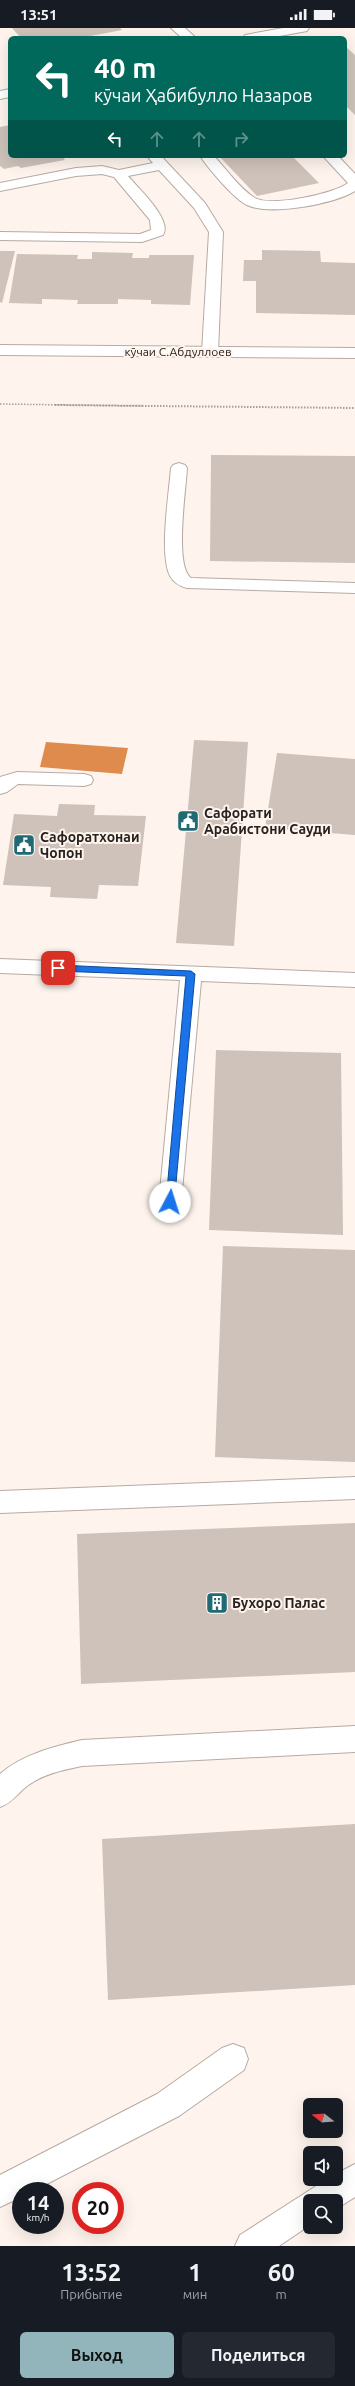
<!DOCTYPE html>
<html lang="ru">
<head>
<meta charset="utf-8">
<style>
	body { margin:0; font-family:Ubuntu,sans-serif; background:#242831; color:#f1f3f6; height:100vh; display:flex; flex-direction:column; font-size:15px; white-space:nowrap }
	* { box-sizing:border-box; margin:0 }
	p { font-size:13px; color:#9ea1a6 }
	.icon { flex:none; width:22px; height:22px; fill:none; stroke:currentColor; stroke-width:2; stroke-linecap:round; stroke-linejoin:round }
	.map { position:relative; height:2218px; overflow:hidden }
	.drawer { display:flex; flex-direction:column; background:#171b24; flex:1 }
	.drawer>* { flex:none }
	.banner { position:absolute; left:8px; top:8px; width:339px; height:122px; border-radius:6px; box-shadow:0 4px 16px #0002; background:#00695c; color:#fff; overflow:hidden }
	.needle { width:26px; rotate:287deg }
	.buttons { position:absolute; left:303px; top:2070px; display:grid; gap:8px }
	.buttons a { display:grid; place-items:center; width:40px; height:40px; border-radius:6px; background:#171b24; box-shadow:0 4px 16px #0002; font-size:20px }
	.speed { position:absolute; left:12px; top:2154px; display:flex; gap:8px; font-size:20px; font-weight:700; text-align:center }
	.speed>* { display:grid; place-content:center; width:52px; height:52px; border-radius:50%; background:#171b24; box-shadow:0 4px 16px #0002; line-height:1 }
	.speed small { font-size:10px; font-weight:400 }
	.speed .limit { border:6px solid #d22; background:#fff; color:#111 }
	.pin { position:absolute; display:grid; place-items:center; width:34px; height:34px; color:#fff; margin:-17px; border-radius:8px; box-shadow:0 2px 6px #0006 }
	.me { position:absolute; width:44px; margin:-22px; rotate:5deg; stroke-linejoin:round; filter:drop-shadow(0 0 3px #0008) }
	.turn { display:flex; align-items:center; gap:14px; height:84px; padding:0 20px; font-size:18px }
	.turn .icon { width:52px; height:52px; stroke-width:2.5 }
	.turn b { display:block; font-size:28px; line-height:34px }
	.lanes { display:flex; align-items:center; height:38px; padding:0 20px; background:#0003; justify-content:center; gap:20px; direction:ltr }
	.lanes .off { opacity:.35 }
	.eta { display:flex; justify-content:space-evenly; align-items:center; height:68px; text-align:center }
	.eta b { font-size:24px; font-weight:700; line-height:28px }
	.action { display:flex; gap:8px; margin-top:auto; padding:8px 20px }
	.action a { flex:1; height:46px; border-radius:6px; background:#92b5bb; color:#111; font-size:16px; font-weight:700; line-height:46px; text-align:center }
	.action a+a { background:#242831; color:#f1f3f6 }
	.status { display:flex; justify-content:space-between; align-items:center; height:28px; padding:0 20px; background:#171b24; direction:ltr }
	.status svg { height:11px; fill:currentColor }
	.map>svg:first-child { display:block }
	.water { fill:#de8b4d }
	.building { fill:#cec2ba }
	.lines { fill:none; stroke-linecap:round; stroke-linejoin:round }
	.service-casing { stroke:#b6aba3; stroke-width:2 }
	.tertiary-casing { stroke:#b6aba3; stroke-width:2 }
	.path-far1 { stroke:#a69e98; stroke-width:1.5; stroke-dasharray:1.5 1.5; stroke-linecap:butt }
	.path { stroke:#a69e98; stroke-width:2; stroke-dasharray:1.5 1.5; stroke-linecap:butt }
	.service { fill:#fff; fill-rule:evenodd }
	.tertiary { fill:#fff; fill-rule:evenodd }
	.route { fill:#1a73e8; stroke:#114b97 }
	.labels { text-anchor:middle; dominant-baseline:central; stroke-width:4; stroke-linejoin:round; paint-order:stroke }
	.far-street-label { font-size:12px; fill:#27221f; stroke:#fef4ed }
	.poi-label { font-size:14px; font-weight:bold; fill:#27221f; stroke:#fef4ed; text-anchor:start }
</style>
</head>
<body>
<div class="status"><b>13:51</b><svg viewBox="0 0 49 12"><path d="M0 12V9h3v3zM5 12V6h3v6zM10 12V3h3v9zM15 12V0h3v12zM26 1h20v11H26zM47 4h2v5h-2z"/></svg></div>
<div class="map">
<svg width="355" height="2218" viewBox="0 0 355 2218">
	<rect width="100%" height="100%" fill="#fef4ed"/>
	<path class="water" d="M46,714L128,720L122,746L40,739Z"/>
	<path class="building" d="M12,0H120L122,2L80,10H21Z
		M345,18L355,27V87L345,77Z
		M10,97V128H62L65,132L21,140L18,138L4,141L0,138V99Z
		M219,128H292L319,155L257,168Z
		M262,222L320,223L321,234L355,235V287L256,285V253H243L244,232H262Z
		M0,223H15L2,275L0,274Z
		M92,224L133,225L132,230H149V227H194L190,277L151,276V272L118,271V276H77L78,272L42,271V276L9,275L17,226L78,227L77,231H92Z
		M211,427L355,428V535L210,533Z
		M194,712L248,714L234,918L176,915Z
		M277,725L355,731V807L265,800Z
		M59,776L95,777L94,787L146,788L138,858L99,857L97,871L50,869L51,859L3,857L14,786L57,788Z
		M216,1022L341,1025L343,1207L209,1202Z
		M223,1218L355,1222V1434L215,1429Z
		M355,1495V1644L81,1656L77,1506Z
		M355,1796V1957L108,1972L102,1811Z"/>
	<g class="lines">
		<g class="service-casing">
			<path id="service" d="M171,0H185L196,10H182Z
				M283,0H309L307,3L269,10H243L245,7Z
				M10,61V69L0,71V63Z
				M147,128H161L205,175L223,204L218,324L215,327L210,329L202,324L209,204L194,180L159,142L128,148C138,160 173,192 163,207L142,214L0,212V204L140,206L151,202L150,192L114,149L102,146L76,148L0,163V155L76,140L102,138L119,142L153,135Z
				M200,128H214C227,142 239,160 255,170C271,179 334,166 348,155L323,128H338L355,146V163C334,176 270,188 247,177C233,170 209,141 200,128Z
				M179,435L185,437L187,440C186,461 174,538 191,550L355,555V565L187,560C180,558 174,555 170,548C159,526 169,466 171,440L173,437Z
				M17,744L84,746L91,748L93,752L91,756L84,758L18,756L7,764L0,766V749Z
				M0,931L355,945V959L201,953L181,1174L178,1180L170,1183L162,1180L159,1174L180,952L0,945Z
				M355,1449V1471L0,1485V1463Z
				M355,1698V1724L82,1738C63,1742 43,1746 27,1758C17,1766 12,1775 0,1779V1746C23,1726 53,1719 82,1712Z
				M233,2016L244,2020L248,2031L244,2042L179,2088L33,2163H21V2169L0,2179V2147L157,2066L222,2020Z
				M355,2136V2169L336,2181V2173H310V2197L279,2218H235L240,2207L327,2151H336V2146Z"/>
		</g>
		<g class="tertiary-casing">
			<path id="tertiary" d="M0,317L355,320V330L0,327Z"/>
		</g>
		<path class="path-far1" d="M0,376L144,378"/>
		<path class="path" d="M55,377L355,380"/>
		<use href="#service" class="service"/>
		<use href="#tertiary" class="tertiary"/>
	</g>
	<path class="route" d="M58,937L191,943L195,946L174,1177H167L166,1174L186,948L58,943L54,940Z"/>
	<defs>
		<g id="civic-square" transform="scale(1.15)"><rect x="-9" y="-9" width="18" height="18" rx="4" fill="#1f6a73" stroke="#fef4ed"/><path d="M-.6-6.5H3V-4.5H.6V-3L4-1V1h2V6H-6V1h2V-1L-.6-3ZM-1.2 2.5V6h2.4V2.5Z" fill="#fff"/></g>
		<g id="building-square" transform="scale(1.15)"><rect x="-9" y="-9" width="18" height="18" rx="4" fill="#1f6a73" stroke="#fef4ed"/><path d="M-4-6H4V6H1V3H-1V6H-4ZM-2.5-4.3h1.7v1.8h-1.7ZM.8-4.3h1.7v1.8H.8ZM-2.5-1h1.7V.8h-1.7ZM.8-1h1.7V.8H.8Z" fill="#fff"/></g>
	</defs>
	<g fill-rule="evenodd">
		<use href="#civic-square" x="188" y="793"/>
		<use href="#civic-square" x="24" y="817"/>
		<use href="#building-square" x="217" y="1575"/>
	</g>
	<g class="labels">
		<g class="far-street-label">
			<text x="178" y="323">кӯчаи С.Абдуллоев</text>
		</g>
		<g class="poi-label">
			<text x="204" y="785">Сафорати<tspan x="204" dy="16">Арабистони Сауди</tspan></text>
			<text x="40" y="809">Сафоратхонаи<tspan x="40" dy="16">Чопон</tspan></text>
			<text x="232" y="1575">Бухоро Палас</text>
		</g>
	</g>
</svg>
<div class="buttons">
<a><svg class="needle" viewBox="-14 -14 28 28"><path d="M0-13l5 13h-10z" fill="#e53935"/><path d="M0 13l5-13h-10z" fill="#9ea1a6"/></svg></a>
<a><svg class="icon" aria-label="sound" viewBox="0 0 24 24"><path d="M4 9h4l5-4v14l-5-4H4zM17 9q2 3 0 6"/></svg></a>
<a><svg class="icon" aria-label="search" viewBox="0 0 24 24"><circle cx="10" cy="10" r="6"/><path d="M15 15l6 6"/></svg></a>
</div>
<div class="speed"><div>14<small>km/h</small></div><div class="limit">20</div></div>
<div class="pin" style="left:58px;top:940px;background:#d93025"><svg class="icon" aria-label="arrive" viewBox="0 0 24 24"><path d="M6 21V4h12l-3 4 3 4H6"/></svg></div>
<svg class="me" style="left:170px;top:1174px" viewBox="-20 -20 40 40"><circle r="19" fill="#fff"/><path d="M0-13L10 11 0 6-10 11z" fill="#1a73e8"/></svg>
<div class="banner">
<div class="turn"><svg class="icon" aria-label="left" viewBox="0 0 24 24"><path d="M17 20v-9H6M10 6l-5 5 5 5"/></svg><div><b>40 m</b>кӯчаи Ҳабибулло Назаров</div></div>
<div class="lanes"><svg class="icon" aria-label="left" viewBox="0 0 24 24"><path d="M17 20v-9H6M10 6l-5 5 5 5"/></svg><svg class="icon off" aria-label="ahead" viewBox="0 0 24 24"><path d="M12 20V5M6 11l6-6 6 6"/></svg><svg class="icon off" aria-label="ahead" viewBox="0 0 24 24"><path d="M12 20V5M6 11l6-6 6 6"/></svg><svg class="icon off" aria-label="right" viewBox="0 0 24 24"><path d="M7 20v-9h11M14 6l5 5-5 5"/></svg></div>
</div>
</div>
<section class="drawer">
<div class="eta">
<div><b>13:52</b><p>Прибытие</p></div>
<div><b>1</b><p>мин</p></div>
<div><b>60</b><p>m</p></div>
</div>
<div class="action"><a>Выход</a><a>Поделиться</a></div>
</section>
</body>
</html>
